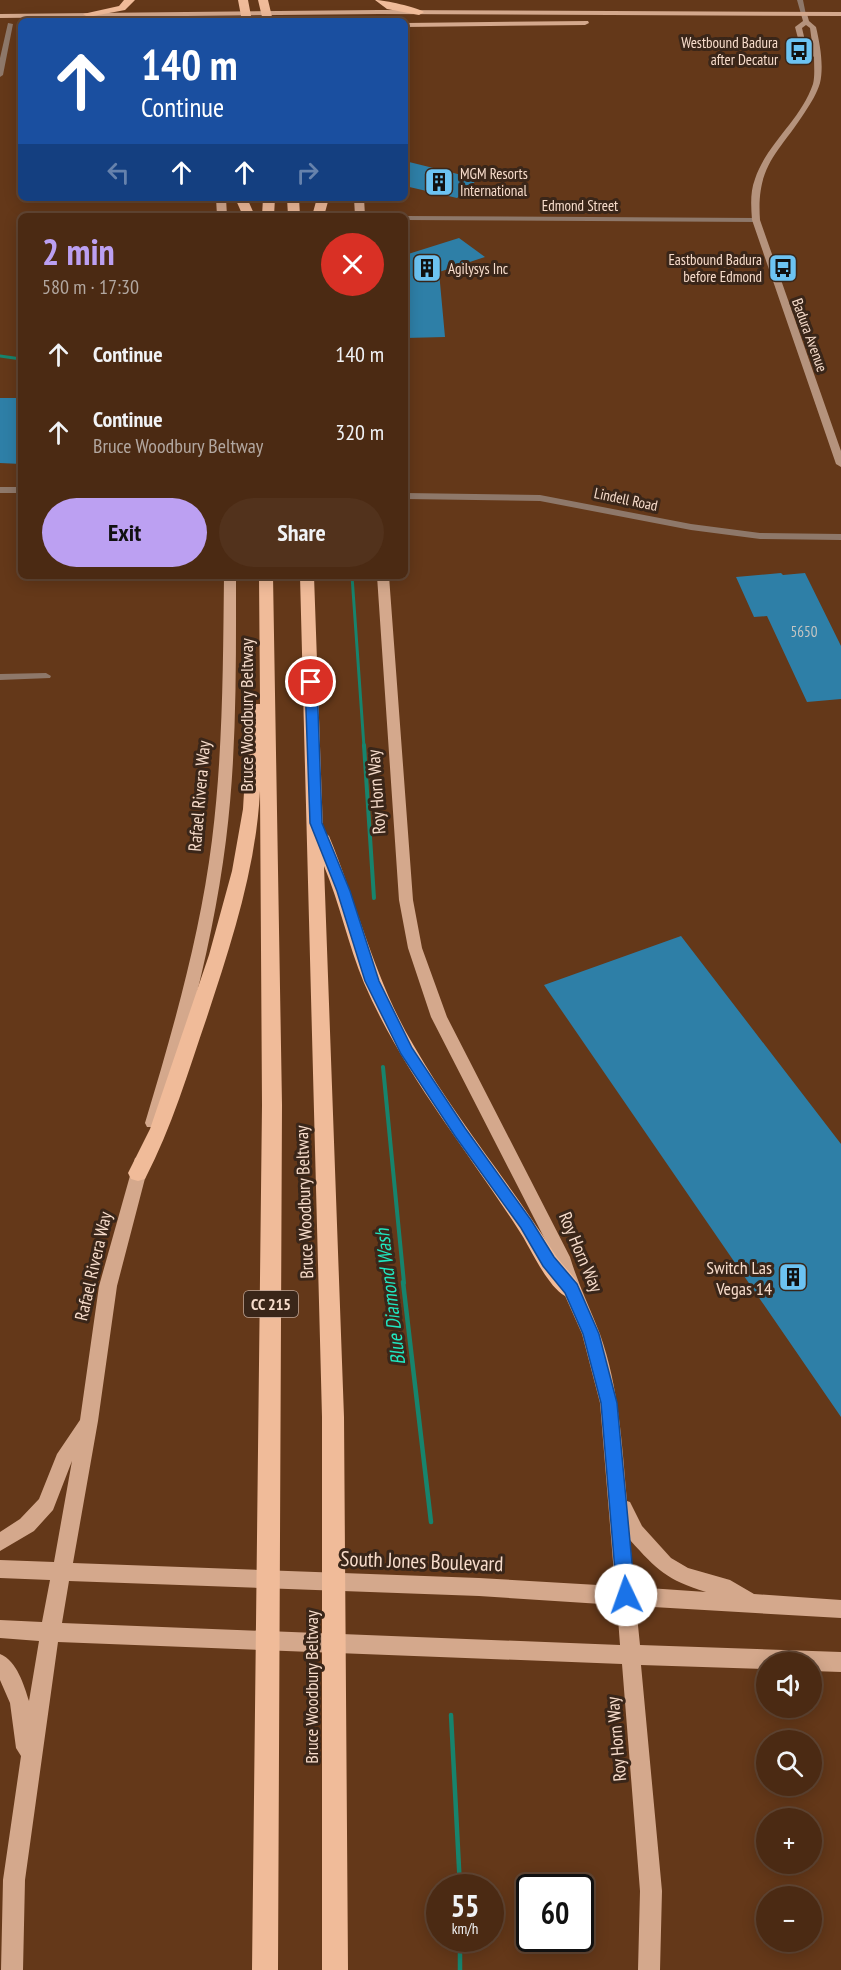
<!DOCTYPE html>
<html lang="en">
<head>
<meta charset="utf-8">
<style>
	body { margin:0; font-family:"PT Sans Narrow",sans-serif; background:#52321c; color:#f1f3f6; height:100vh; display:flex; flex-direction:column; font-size:22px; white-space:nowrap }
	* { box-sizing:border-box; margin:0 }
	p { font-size:20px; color:#b2a7a0 }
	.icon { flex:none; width:33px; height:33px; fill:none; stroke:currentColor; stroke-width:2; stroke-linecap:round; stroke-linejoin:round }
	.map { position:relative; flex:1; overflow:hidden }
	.side { position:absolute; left:18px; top:213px; width:390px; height:366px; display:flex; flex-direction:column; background:#4b2a13; border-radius:9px; box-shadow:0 3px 15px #0003,0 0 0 2px #624633 }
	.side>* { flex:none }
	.hud { position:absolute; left:18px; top:18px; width:390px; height:183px; border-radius:9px; box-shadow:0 3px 15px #0003,0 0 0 2px #624633; background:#1a4fa0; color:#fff; overflow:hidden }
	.fabs { position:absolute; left:756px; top:1652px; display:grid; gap:12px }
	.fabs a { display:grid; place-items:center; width:66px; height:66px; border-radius:50%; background:#4b2a13; box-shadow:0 3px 15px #0003,0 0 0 2px #624633; font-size:30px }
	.speed { position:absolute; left:426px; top:1874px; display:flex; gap:12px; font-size:30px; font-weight:700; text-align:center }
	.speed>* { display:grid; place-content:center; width:78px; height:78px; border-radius:50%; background:#4b2a13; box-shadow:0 3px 15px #0003,0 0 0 2px #624633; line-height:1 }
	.speed small { font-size:15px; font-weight:400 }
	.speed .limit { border:3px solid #111; border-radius:9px; background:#fff; color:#111 }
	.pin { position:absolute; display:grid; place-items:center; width:51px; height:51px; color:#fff; margin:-26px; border:3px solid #fff; border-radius:50%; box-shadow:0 2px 6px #0007 }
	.me { position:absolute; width:66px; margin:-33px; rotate:357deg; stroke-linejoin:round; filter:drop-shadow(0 0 4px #0008) }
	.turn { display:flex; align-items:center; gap:21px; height:126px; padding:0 24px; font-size:27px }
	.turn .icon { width:78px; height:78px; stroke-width:2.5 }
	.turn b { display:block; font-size:42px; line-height:51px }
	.lanes { display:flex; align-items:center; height:57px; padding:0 24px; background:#0003; justify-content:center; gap:30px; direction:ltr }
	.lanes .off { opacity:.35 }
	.round { display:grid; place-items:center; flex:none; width:63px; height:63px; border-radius:32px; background:#52321c }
	.headline { display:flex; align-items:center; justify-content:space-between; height:102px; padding:0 24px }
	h1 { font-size:36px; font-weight:700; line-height:45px; color:#bca0f2 }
	.cta { display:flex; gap:12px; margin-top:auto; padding:12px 24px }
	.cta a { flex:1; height:69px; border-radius:36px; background:#bca0f2; color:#111; font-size:24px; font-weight:700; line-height:69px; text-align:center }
	.cta a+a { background:#52321c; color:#f1f3f6 }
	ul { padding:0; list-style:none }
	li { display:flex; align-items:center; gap:18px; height:78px; padding:0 24px }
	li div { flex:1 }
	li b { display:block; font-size:22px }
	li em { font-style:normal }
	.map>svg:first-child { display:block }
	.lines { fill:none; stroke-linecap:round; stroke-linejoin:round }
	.stream-far2 { stroke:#17846d; stroke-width:3 }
	.stream-far1 { stroke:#17846d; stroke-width:4 }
	.stream { stroke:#17846d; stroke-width:4.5 }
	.building { fill:#2e7fa7 }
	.minor { fill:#8e786a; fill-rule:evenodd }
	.tertiary { fill:#8e786a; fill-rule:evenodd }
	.secondary { fill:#b5937d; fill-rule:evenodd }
	.primary { fill:#d4a88c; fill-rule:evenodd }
	.motorway { fill:#f0bb99; fill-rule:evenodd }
	.route { fill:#1a73e8; stroke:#114b97; stroke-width:1.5 }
	.labels { text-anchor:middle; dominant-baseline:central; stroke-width:6; stroke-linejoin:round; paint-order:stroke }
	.far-poi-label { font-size:15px; fill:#f7dccb; stroke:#3a2619; text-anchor:end }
	.far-street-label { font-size:15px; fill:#f7dccb; stroke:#3a2619 }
	.number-label { font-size:15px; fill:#c5c5c2 }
	.shield { fill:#3a2619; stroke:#bea596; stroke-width:1.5 }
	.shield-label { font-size:16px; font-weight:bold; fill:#f7dccb }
	.street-label { font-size:18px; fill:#f7dccb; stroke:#3a2619 }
	.poi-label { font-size:18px; fill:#f7dccb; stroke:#3a2619; text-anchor:end }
	.water-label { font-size:20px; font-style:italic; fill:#20e7c0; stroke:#3a2619 }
	.near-street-label { font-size:21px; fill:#f7dccb; stroke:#3a2619 }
</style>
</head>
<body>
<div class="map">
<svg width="841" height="1970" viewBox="0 0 841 1970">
	<rect width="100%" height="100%" fill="#643819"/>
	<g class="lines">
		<path class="stream-far2" d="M0,356L21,359
			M352,576L364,747"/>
		<path class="stream-far1" d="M364,745L374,898
			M383,1067L404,1283"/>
		<path class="stream" d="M403,1282L431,1522
			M451,1715L460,1887
			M460,1938V1970"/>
	</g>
	<path class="building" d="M405,161L478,179L457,198L405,186Z
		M459,238L485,257L439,272L445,337L405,338V255Z
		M0,398H21V464L0,463Z
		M781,573L783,575L805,573L841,646V699L807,702L767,616L754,617L736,577Z
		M681,936L841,1144V1417L544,985Z"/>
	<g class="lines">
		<path class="minor" d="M797,0H803L806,15L801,14Z
			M8,23L13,24L3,75L0,77V58Z
			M46,673L51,676L50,678L0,680V674Z"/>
		<path class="tertiary" d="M404,216H405L756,218L760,220L756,222L405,220Z
			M0,487H21V493H0Z
			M405,493L540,495L691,524L760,533L841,534V540L760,539L691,530L540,501L405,499Z"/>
		<path class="secondary" d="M804,12L807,14L809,21L816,27C820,44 824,66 820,83C817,93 811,103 805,112C778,154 756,165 760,220L841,451V467L836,464L752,220C751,206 750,192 755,179C767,143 801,120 813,84C815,76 814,66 814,57L800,46L795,27L803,21L801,14ZM806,25L810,28L813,50L806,45L802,28Z"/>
		<path class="primary" d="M379,10L841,12V16L379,14L0,18V14Z
			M588,21L589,23L585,25L405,27V23Z
			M216,198H226L227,216H217Z
			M354,198H364L365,216H355Z
			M224,576H236C236,664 237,752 226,840C214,936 189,1030 161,1123L159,1127H147L145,1123C173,1030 200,936 212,840C223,752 223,664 224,576Z
			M377,576H389L413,900L422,948L447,1017L570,1257C578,1284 590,1308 600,1334C619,1388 622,1444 627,1501L630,1502L642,1526L671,1558L688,1568L730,1580L754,1594L841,1600V1618L636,1606L640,1645L841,1652V1672L812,1671V1662H766V1669L641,1665L662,1891L660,1970H638L640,1891L622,1664L58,1642L25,1880L23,1970H1L3,1880L21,1756L16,1748L10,1703L0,1680V1654C17,1661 24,1685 29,1701L39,1641L0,1638V1620L42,1622L50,1580L0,1578V1560L54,1562L72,1461L53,1510L34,1531L0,1551V1532L20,1519L39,1499L57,1454L80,1420L99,1286L135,1158L141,1156L147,1158L149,1163L117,1286L98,1421L73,1563L479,1578L615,1586L600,1403L582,1334L562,1289L554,1257L431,1017L408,948L399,900ZM630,1540C657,1570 667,1580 706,1592L634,1587ZM69,1581L479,1596L617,1605L620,1645L62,1623Z"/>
		<path class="motorway" d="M124,0H135L125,10L88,17L83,14L119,6Z
			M238,0H248L252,21H242Z
			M258,0H268L273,21H263Z
			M375,0C385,0 416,7 424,12L419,15L387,9Z
			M235,198H247L255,216H243Z
			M263,198H275L274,216H262Z
			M287,198H299L300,216H288Z
			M317,198H329L324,216H312Z
			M259,576H273L282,1105L278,1970H252L262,1105L260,791C256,869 231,944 207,1017C188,1072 172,1127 145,1179L138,1181L131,1179L128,1173L150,1129L209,955L232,871L243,809L249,708L251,704H260Z
			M300,576H314L323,831L329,836C358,906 375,981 414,1046C455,1118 510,1183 554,1253C562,1266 575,1275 581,1289L578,1295C574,1297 570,1298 565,1296C546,1285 531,1248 518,1229C465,1147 403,1073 364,983C348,945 340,904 324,866L344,1417L348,1970H322V1417Z"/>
	</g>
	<path class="route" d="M311,678L317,682L322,823L350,891L379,981L412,1048L465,1128L531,1220L554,1257L577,1284L599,1334L617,1403L635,1595L632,1601L626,1603L620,1601L617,1595L601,1403L583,1334L565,1293L543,1266L521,1228L455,1136L401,1054L365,981L337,891L310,823L305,682Z"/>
	<defs>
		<g id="bus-square" transform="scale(1.5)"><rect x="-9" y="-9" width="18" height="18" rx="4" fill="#6cc3f2" stroke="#3a2619"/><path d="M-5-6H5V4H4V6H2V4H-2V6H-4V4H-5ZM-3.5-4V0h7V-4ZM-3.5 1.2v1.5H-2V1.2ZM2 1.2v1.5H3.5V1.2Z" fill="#111"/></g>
		<g id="building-square" transform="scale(1.5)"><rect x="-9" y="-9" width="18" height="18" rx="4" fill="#6cc3f2" stroke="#3a2619"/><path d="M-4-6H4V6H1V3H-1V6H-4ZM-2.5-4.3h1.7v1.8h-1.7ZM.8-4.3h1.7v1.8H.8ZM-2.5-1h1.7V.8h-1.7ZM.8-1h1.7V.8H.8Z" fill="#111"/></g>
	</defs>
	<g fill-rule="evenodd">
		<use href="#bus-square" x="799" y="51"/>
		<use href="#building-square" x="439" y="182"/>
		<use href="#building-square" x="427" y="268"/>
		<use href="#bus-square" x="783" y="268"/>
		<use href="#building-square" x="793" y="1277"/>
	</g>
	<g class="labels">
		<g class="far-poi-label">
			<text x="778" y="42">Westbound Badura<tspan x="778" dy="17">after Decatur</tspan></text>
			<text x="460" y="173" text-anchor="start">MGM Resorts<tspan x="460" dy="17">International</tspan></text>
			<text x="762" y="259">Eastbound Badura<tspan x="762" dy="17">before Edmond</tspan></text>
			<text x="448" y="268" text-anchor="start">Agilysys Inc</text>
		</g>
		<g class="far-street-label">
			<text x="580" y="205">Edmond Street</text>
			<text transform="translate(810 335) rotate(70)">Badura Avenue</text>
			<text transform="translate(626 499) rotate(12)">Lindell Road</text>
		</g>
		<g class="number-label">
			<text x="804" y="631">5650</text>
		</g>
		<rect class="shield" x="244" y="1291" width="54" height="26" rx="4.5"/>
		<g class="shield-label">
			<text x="271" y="1304">CC 215</text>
		</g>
		<g class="street-label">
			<text transform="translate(246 715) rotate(-90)">Bruce Woodbury Beltway</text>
			<text transform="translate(376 792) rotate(-94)">Roy Horn Way</text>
			<text transform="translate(199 796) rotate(-85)">Rafael Rivera Way</text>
			<text transform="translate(304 1202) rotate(-92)">Bruce Woodbury Beltway</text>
			<text transform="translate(581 1252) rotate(67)">Roy Horn Way</text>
			<text transform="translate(93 1266) rotate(-77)">Rafael Rivera Way</text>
			<text transform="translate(311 1687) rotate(-90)">Bruce Woodbury Beltway</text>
			<text transform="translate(616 1739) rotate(-95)">Roy Horn Way</text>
		</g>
		<g class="poi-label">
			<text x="772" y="1267">Switch Las<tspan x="772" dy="21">Vegas 14</tspan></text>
		</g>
		<g class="water-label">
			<text transform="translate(390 1297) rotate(-97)">Blue Diamond Wash</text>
		</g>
		<g class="near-street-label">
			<text transform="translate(422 1561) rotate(2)">South Jones Boulevard</text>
		</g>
	</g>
</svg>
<div class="fabs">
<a><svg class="icon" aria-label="sound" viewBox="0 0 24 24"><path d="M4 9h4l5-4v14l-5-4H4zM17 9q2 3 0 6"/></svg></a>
<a><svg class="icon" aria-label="search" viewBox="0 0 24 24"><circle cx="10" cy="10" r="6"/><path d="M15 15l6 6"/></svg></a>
<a>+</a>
<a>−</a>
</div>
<div class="speed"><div>55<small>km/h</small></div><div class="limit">60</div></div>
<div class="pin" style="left:311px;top:682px;background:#d93025"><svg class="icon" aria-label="arrive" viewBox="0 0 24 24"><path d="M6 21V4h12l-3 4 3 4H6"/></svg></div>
<svg class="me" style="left:626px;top:1595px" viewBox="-20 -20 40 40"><circle r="19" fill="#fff"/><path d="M0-13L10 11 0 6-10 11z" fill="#1a73e8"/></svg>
<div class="hud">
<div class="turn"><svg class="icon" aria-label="ahead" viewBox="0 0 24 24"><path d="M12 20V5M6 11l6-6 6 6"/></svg><div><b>140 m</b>Continue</div></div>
<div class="lanes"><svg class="icon off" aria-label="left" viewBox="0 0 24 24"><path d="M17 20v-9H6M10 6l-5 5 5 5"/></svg><svg class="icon" aria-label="ahead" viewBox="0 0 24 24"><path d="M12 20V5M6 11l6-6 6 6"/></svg><svg class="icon" aria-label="ahead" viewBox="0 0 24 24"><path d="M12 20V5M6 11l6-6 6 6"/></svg><svg class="icon off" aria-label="right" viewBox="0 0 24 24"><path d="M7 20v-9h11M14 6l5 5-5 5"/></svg></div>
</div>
<section class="side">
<div class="headline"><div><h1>2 min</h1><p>580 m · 17:30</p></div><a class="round" style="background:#d93025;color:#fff"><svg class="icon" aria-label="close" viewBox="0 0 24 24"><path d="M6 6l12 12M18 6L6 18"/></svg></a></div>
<ul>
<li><svg class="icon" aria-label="ahead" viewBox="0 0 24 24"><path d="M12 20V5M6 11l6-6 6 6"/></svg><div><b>Continue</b></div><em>140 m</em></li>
<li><svg class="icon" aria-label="ahead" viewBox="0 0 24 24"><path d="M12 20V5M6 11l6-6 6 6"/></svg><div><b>Continue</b><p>Bruce Woodbury Beltway</p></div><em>320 m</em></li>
</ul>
<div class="cta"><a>Exit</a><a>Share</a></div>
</section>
</div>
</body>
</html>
